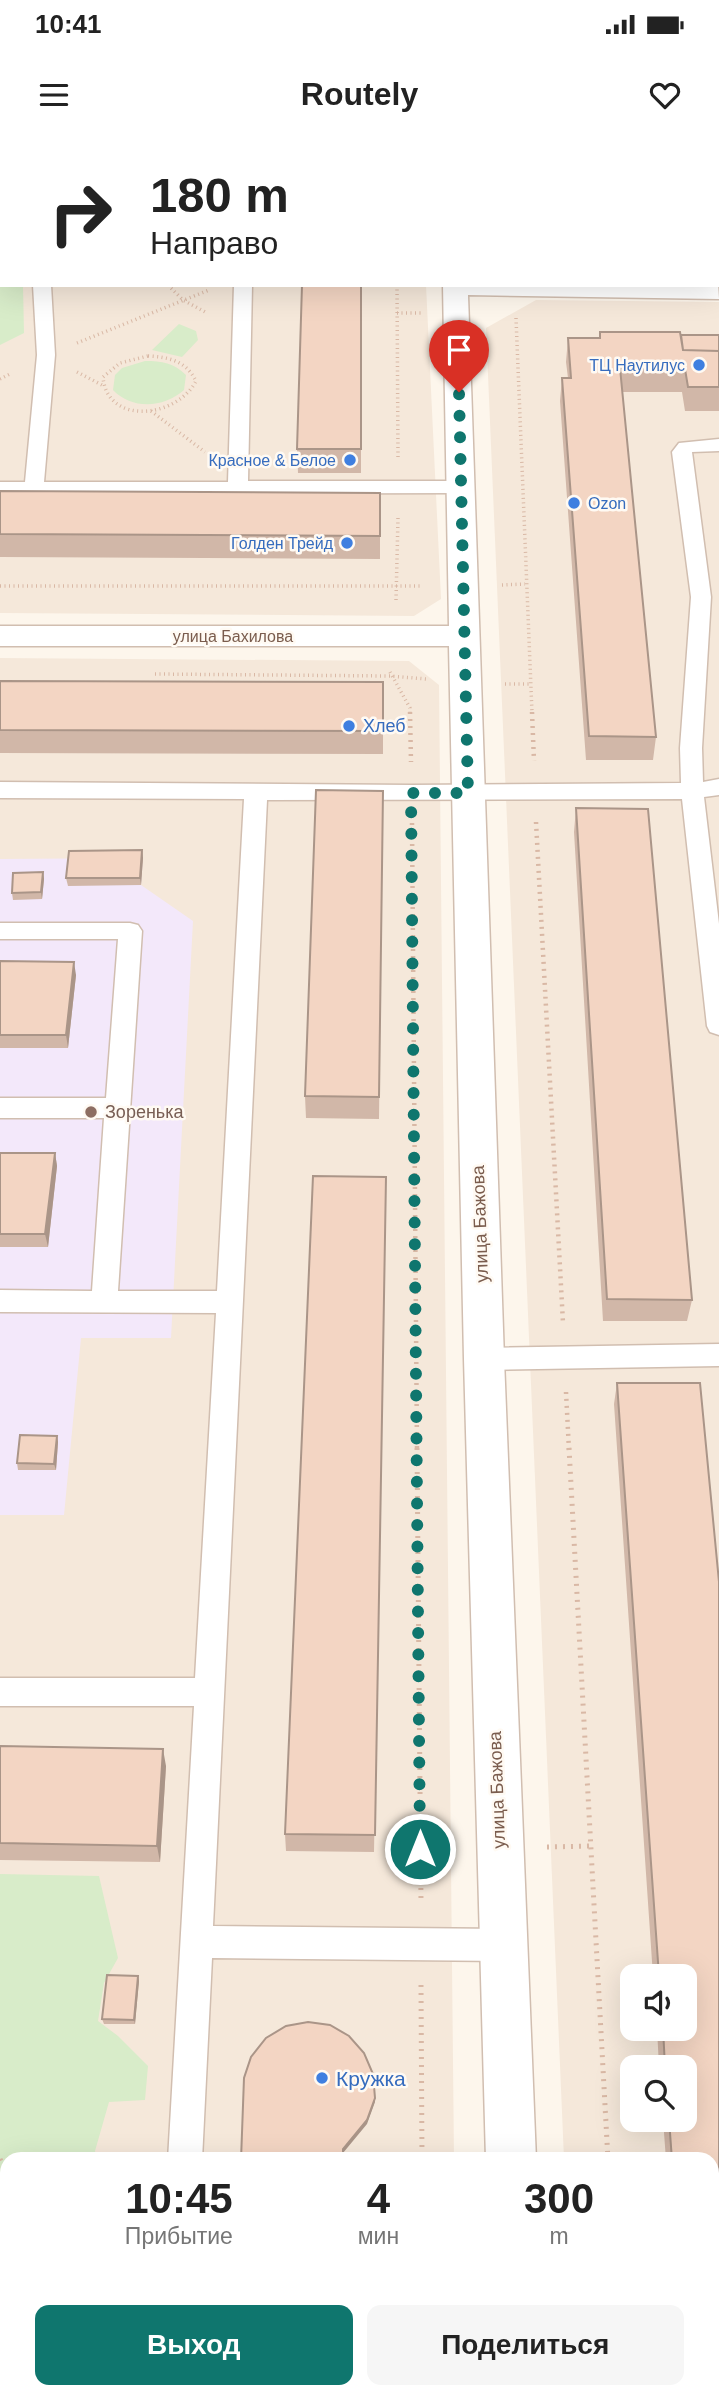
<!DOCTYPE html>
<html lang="ru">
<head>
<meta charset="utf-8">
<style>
	body { margin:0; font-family:Arial,sans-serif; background:#f6f6f6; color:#222; height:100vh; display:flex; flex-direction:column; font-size:26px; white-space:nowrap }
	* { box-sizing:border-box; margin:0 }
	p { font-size:23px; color:#767676 }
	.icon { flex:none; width:38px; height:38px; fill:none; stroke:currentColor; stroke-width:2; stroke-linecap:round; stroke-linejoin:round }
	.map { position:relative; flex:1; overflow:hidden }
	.drawer { position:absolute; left:0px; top:2012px; width:719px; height:247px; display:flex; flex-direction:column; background:#fff; border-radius:21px 21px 0 0; box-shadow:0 7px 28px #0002 }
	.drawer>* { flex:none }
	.top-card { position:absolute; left:0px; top:0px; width:719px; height:147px; box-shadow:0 7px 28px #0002; background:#fff; color:#222; overflow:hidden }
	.fabs { position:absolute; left:620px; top:1824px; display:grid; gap:14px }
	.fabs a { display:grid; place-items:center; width:77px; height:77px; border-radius:14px; background:#fff; box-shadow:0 7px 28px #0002; font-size:35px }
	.pin { position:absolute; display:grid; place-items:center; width:60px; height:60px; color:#fff; margin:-72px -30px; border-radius:50% 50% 50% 0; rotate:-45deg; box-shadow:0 0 7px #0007 }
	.pin .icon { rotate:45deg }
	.me { position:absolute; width:77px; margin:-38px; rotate:0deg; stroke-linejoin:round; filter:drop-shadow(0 0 5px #0008) }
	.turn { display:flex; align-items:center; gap:24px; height:147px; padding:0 35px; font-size:32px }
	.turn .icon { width:91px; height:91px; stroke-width:2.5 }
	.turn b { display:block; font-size:49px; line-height:60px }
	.eta { display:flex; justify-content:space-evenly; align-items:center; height:119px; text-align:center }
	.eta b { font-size:42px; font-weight:800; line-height:49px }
	.action { display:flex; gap:14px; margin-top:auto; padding:14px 35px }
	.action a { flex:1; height:80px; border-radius:14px; background:#0f766e; color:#fff; font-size:28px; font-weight:800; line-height:80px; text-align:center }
	.action a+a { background:#f6f6f6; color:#222 }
	.status { display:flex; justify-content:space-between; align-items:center; height:49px; padding:0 35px; background:#fff; direction:ltr }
	.status svg { height:19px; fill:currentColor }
	header { display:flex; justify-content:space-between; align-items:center; height:91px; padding:0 35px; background:#fff; font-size:32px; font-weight:800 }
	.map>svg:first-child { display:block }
	.residential { fill:#f5e8da; fill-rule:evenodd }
	.education { fill:#f3e8fa }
	.green { fill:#d8ecc9 }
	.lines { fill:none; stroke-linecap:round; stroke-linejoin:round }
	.service-casing { stroke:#d1beb0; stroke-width:3 }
	.minor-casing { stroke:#d1beb0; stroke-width:3 }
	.tertiary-casing { stroke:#d1beb0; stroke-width:3 }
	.path-far2 { stroke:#d9b8a5; stroke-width:3.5; stroke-dasharray:1 3.5; stroke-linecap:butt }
	.path-far1 { stroke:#d9b8a5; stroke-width:4.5; stroke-dasharray:2 5; stroke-linecap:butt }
	.path { stroke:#d9b8a5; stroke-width:5; stroke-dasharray:2 6; stroke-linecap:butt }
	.service { fill:#fff; fill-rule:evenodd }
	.minor { fill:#fff; fill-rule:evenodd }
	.tertiary { fill:#fff; fill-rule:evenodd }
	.wall { fill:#d1b7a8 }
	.shaded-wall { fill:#aa9588 }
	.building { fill:#f3d5c3; stroke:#aa9588; stroke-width:2 }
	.route { stroke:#0f766e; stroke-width:12; stroke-dasharray:0 21.6 }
	.shop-dot { fill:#3f7fe0; stroke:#fffaf3; stroke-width:2.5 }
	.education-dot { fill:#8d6e63; stroke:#fffaf3; stroke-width:2.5 }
	.labels { text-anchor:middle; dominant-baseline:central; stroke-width:5; stroke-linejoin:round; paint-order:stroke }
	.far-shop-label { font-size:16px; fill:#366cbe; stroke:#fffaf3; text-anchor:end }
	.far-street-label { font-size:16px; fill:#7a5c4d; stroke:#fffaf3 }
	.shop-label { font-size:18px; fill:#366cbe; stroke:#fffaf3; text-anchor:start }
	.education-label { font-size:18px; fill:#785e54; stroke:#fffaf3; text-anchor:start }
	.street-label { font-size:18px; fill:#7a5c4d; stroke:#fffaf3 }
	.near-shop-label { font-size:21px; fill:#366cbe; stroke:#fffaf3; text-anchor:start }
</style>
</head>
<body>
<div class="status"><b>10:41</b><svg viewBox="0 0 49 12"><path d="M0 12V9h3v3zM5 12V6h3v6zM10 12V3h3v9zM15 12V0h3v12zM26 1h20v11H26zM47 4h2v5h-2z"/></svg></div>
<header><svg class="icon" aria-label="menu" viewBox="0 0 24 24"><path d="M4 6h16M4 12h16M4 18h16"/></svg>Routely<svg class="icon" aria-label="heart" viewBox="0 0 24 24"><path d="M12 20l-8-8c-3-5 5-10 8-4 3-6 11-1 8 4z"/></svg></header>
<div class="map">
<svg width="719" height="2258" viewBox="0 0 719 2258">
	<rect width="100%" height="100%" fill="#fdf6ec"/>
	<path class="residential" d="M0,0H719V140L718,2H2V145H426L441,459L414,476L0,473Z
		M536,160L719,162V2258H574L573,2252H712V2020L564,2019L486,188ZM632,1836H684V1888H632ZM632,1927H684V1979H632Z
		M0,518L409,521L439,545L454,2019L7,2020V2252H457V2258H0Z"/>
	<path class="education" d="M143,718L141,745L193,781L171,1198H81L64,1375H0V719Z"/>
	<path class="green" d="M0,41L2,145H23L24,193L0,205Z
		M179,184L196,191L198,200L182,217L152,210Z
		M145,221C162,221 174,223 186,235L184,250C164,268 132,270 113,250L115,235L122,228Z
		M0,1734L99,1736L118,1818L104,1843L98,1881L118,1896L148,1926L145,1960L109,1962L95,2011L97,2019L7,2020V2095H0Z"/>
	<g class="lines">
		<g class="service-casing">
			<path id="service" d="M659,0H675V2H659Z
				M718,24H719V34H718Z
				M33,145H51L55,215L44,342H228L234,145H252L248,341H462L469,343L472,347L469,351L462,353L0,354V342H25L37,215Z
				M719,299V311L692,312L711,457L702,608L703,642L719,639V655L704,657L719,784V895L710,892L707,886L682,659L267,660L213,1786L503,1789L514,1794L519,1805L514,1816L503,1821L212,1818L202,2020H168L194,1566H0V1538H195L216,1173L0,1172V1150L92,1151L104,978H0V958H106L118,799H0V783H130L138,785L142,791L118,1151H217L244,659L0,658V642L411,645L681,643L680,608L691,457L672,312L679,303Z
				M719,1204V1226L484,1230L474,1227L470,1219L474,1211L484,1208Z
				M155,2252H191V2258H155Z"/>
		</g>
		<g class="minor-casing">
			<path id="minor" d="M442,0H466V2H442Z"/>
		</g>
		<g class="tertiary-casing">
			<path id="tertiary" d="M718,143L719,159L468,155L504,1219L536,2020H486L464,1219L449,506H0V486H449L443,145H718Z
				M494,2252H546V2258H494Z"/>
		</g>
		<path class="path-far2" d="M168,145L183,160L207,173
			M397,145L398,317
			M397,173H421
			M516,178L532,573
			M77,203L209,150
			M148,216C169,217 186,221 196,241C177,278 107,286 103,237L120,223Z
			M77,232L102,245
			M0,239L12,233
			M151,271L205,312
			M502,445L525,444
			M0,446H423
			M396,460L398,378
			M390,532L410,568V573
			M155,534L390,536L426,539
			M505,544H531"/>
		<path class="path-far1" d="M410,572L411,622
			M532,572L534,621
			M536,682L563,1183
			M412,683L417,1310
			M566,1252L569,1310"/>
		<path class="path" d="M417,1308L421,1763
			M569,1308L608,2020
			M547,1707L591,1706
			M420,1709H454
			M421,1845L422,2020
			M0,2019L7,2034
			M0,2059L7,2060
			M424,2252V2258
			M621,2252V2258"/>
		<use href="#service" class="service"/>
		<use href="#minor" class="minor"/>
		<use href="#tertiary" class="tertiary"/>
	</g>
	<path class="wall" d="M70,0H365V2H70Z
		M553,0H605V2H553Z
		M718,32H719V86L718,85Z
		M361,145V333H298L297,309Z
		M600,192L719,195V271H685L682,252H622L656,597L653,620H586L560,261L562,238H568L566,222L568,198H599Z
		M0,351L380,353V419L0,417Z
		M0,541L383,542V614L0,613Z
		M383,651L379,979L306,978L305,956Z
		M576,668L692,1160L687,1181H603L574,692Z
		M142,710L143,718L141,745L68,746L66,738Z
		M43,732L44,739L42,759L13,760L12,753Z
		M0,821L76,835L68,908H0Z
		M0,1013H55L57,1026L48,1107H0Z
		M386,1037L374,1712L286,1711L285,1694Z
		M617,1243H700L719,1442V2258H682V2252H712V2020H666L663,1979H684V1927H659L657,1888H684V1836H653L614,1264Z
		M57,1296L58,1302L56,1330H18L17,1323Z
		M0,1606L166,1626L160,1722L0,1720Z
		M138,1836L139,1841L135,1884H104L102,1879Z
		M0,2088H7V2212H0Z"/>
	<path class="shaded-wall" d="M0,0H3V2H2L0,19Z
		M142,710L143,718L141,745L140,738Z
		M43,732L44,739L42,759L41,752Z
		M74,822L76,835L68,908L66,895Z
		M55,1013L57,1026L48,1107L45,1094Z
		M57,1296L58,1302L56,1330L54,1324Z
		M163,1609L166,1626L160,1722L157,1706Z
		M138,1836L139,1841L135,1884L134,1880Z
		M375,1958V1962L367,1984L343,2013V2009Z"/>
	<path class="building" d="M718,32H719V62H718Z
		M302,145H361V309H297Z
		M600,192H680L683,210L719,211V247H688L685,229L620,228L656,597L589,596L562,238H571L568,198H600Z
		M681,195H719V211L683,210Z
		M0,351L380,353V396L0,394Z
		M0,541L383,542V591L0,590Z
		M316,650L383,651L379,957L305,956Z
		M576,668L648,669L692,1160L607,1159Z
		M142,710L140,738H66L69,711Z
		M43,732L41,752L12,753L13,733Z
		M0,821L74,822L66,895H0Z
		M0,1013H55L45,1094H0Z
		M313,1036L386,1037L375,1695L285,1694Z
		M617,1243H700L719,1442V2258H689L688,2252H712V2020H672L669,1979H684V1927H665L663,1888H684V1836H659Z
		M20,1295L57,1296L54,1324L17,1323Z
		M0,1606L163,1609L157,1706L0,1703Z
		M107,1835L138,1836L134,1880L102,1879Z
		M308,1882L330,1885L349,1896L364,1913L373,1934L375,1958L367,1980L343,2009V2020H241L244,1938L251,1917L266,1898L286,1886Z
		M0,2088H7V2202H0Z
		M215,2252H328V2258H215Z"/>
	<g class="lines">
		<path class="route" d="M420,1709L411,653H468L459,252"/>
	</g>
	<g class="shop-dot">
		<circle cx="699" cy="225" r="7"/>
		<circle cx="350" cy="320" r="7"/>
		<circle cx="574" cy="363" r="7"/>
		<circle cx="347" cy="403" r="7"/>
		<circle cx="349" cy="586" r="7"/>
		<circle cx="322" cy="1938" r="7"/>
	</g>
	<circle class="education-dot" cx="91" cy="972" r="7"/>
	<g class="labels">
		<g class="far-shop-label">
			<text x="685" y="225">ТЦ Наутилус</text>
			<text x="336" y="320">Красное &amp; Белое</text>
			<text x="588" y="363" text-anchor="start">Ozon</text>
			<text x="333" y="403">Голден Трейд</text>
		</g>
		<g class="far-street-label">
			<text x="233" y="496">улица Бахилова</text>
		</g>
		<g class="shop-label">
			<text x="363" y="586">Хлеб</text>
		</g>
		<g class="education-label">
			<text x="105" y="972">Зоренька</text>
		</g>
		<g class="street-label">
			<text transform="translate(480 1084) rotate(-92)">улица Бажова</text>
			<text transform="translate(497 1650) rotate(-92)">улица Бажова</text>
		</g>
		<g class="near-shop-label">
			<text x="336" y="1938">Кружка</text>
		</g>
	</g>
</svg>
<div class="fabs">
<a><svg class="icon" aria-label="sound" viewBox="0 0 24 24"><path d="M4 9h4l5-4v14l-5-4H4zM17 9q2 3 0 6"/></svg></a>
<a><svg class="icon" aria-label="search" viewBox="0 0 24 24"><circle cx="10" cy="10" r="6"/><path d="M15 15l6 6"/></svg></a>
</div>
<div class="pin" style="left:459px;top:252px;background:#d93025"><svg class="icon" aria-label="arrive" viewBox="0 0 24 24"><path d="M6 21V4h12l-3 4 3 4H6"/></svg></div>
<svg class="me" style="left:420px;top:1709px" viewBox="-20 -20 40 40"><circle r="17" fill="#0f766e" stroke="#fff" stroke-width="3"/><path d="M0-11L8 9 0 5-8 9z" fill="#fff"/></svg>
<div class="top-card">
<div class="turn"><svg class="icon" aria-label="right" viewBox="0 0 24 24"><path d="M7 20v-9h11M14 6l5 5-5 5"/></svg><div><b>180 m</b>Направо</div></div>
</div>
<section class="drawer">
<div class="eta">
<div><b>10:45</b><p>Прибытие</p></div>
<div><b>4</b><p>мин</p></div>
<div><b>300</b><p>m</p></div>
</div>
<div class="action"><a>Выход</a><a>Поделиться</a></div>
</section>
</div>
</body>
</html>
